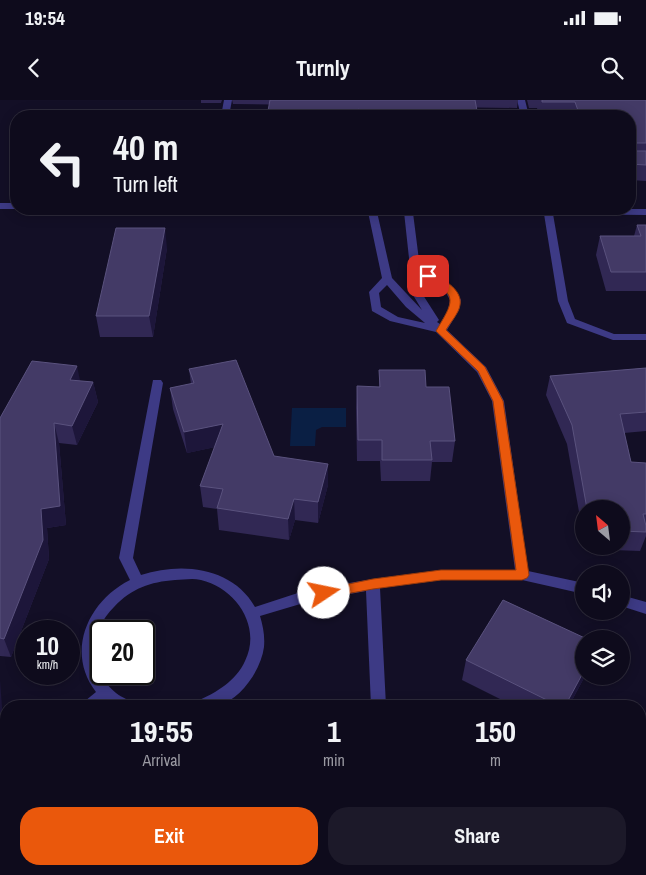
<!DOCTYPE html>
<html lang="en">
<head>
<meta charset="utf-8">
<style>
	body { margin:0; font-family:"Archivo Narrow",sans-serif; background:#1c1929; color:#f1f3f6; height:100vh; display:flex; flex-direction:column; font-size:19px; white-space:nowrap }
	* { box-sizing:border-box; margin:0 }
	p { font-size:16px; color:#9b9ba3 }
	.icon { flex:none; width:28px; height:28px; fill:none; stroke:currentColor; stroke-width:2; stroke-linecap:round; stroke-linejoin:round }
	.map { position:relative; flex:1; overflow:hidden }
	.drawer { position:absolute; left:0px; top:600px; width:646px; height:175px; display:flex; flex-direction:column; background:#0e0b1c; border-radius:20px 20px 0 0; box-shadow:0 2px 12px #0003,0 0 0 1px #2e2b3b }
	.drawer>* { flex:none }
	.banner { position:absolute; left:10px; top:10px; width:626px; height:105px; border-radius:20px; box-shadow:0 2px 12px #0003,0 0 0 1px #2e2b3b; background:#0e0b1c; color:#f1f3f6; overflow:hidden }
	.needle { width:32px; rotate:332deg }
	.buttons { position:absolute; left:575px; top:400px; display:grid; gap:10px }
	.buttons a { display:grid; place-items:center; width:55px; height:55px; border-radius:50%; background:#0e0b1c; box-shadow:0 2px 12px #0003,0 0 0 1px #2e2b3b; font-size:25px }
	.speed { position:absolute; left:15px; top:520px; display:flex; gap:10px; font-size:25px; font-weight:700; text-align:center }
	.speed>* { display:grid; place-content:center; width:65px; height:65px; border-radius:50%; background:#0e0b1c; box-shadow:0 2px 12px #0003,0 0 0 1px #2e2b3b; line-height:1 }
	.speed small { font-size:12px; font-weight:400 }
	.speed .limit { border:2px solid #111; border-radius:8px; background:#fff; color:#111 }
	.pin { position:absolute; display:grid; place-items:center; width:42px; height:42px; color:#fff; margin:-21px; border-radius:10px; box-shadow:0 2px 8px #0006 }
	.me { position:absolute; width:55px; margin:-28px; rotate:79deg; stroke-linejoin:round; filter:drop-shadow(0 0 4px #0008) }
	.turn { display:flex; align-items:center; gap:18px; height:105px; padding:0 20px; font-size:22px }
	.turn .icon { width:65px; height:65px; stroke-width:2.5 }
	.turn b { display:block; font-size:35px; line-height:42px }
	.eta { display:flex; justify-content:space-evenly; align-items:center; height:85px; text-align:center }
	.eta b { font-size:30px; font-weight:800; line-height:35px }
	.action { display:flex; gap:10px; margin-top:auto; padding:10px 20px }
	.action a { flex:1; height:58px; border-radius:20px; background:#ea580c; color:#fff; font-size:20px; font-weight:800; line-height:58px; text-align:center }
	.action a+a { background:#1c1929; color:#f1f3f6 }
	.status { display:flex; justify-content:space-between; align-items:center; height:35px; padding:0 25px; background:#0e0b1c; direction:ltr }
	.status svg { height:14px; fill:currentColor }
	header { display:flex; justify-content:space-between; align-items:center; height:65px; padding:0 20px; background:#0e0b1c; font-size:22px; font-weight:800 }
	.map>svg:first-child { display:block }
	.water { fill:#0a1f44 }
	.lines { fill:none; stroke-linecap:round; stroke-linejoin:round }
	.minor { fill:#3d3a85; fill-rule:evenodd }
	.wall { fill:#312854 }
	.shaded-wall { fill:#1d163a }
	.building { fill:#433a66; stroke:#5a527e }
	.route { fill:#ea580c; stroke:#983908 }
</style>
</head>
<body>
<div class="status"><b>19:54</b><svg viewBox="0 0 49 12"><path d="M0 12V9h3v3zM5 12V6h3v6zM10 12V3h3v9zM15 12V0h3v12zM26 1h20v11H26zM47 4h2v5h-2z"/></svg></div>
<header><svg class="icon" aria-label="back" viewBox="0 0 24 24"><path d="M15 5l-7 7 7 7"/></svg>Turnly<svg class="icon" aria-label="search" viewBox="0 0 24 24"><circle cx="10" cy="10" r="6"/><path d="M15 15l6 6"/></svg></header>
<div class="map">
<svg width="646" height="775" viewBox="0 0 646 775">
	<rect width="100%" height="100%" fill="#130f26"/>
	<path class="water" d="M292,308H346V327H322L316,330L315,346H290Z"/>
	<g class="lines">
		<path class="minor" d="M224,0H232L229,16H221Z
			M517,0H525L529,16H521Z
			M0,103H16V109H0Z
			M326,109H646V115L553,114L568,201L575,219L614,234H646V240H613L567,223L558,201L544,114L413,113L420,168L452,186L461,200L459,210L447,230L486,267L504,301L528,471L584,483V494L522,480H441L380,488L386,606H371L366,491L307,502L260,516C263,526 265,536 264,547C261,570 241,599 218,606C211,608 202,606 195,606L197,601C216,593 236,581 245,561C262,527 236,488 201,480C192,478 183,480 175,480C150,482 132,488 114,507C99,522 92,540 97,562C99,574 106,585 116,593C122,598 130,599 133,606H112L105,602L100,606H83L85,601L96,592C65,552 88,501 130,480L119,458L153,280H161L163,283L133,458L141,475C182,462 232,467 255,507L307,490L373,479L441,470H515L492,301L477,272L436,232L390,221L372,211L369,192L382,178L368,112H330ZM377,112H404L413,195L422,210L392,178ZM421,176L445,191L450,200L448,210L440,224L437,222L439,220L423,195ZM387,185L406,207L425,223L398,217L381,207L379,193Z
			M621,495L646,502V514L621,506Z
			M51,769H67L66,775H50Z"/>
	</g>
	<path class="wall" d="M201,0H222L221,3H201Z
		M232,0H518L517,8L233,4Z
		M527,0H646V81L630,80V16H539L537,8H529Z
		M637,125H646V191H606L596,155L600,136H634Z
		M167,148L153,237H100L96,216Z
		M646,268V331L624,333L631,362L646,363V436L640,451L585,449V446H621V409H584V440L567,344L546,295L550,276Z
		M189,269L274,356L328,385L318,423L295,420L289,440L219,430L217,409L203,407L200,386L215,347L187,353L173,309L170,288L191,284Z
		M379,270L426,287L455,341L452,362H432L430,381H381L380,361H357L356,308L357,286L379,287Z
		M80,281L93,282L98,302L77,345L59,343L66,425L47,428L49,459L11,557L0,556V318Z
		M466,560L584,576H585L569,606H514L462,580Z
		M513,769H620L645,775H513Z"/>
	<path class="shaded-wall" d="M359,9V16H347Z
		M165,128L167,148L153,237L149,216Z
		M77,266L81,285L70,280Z
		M93,282L98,302L77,345L72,326Z
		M54,323L59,343L66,425L47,428L49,459L11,557L4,539L41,409Z
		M223,324L225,345L187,353L184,332Z
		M328,364V385L318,423V402Z
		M294,399L295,420L289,440L288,419Z
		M584,571V576H585L569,606H565Z
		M0,580L6,661V675L0,677Z"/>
	<path class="building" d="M270,0H475L478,16H359V9L347,16H267Z
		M542,0H646V43H632L633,51H646V65L630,64V16H580L575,2H542Z
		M637,125H646V172H611L600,136H641Z
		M116,128H165L149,216H96Z
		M236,260L274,356L328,364L318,402L294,399L288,419L217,408L223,389L200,386L223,324L184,332L170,288L194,283L189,269Z
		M32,261L77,266L70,280L93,282L72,326L54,323L60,406L41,409L43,440L4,539L0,538V318Z
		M646,268V312L620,314L631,362L646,363V414H643L646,426V432L621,431V409H587L572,325L550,276Z
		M379,270H425L426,287H449L455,341H430L432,360H382V340H358L357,286L380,287Z
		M503,500L587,539H584V571L565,606H559L466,560Z
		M143,769H275L279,770L277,775H141Z
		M322,769H438L440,775H323Z
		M517,769H620L645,775H516Z"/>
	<path class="route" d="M428,173C441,177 463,189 460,205C459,213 450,223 446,230L485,267L503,301L529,475L527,478L522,480H441L373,489L324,498L319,497L317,493L319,490L373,479L441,470H516L493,301L478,271L436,231C453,202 460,195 425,178L424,176Z"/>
</svg>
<div class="buttons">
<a><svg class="needle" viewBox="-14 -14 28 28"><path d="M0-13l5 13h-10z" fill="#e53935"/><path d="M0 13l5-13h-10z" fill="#9b9ba3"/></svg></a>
<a><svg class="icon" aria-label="sound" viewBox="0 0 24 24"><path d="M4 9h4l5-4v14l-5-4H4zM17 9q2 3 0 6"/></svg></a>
<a><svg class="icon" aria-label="layers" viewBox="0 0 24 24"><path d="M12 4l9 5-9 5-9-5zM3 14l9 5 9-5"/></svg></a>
</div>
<div class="speed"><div>10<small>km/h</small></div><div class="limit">20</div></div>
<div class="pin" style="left:428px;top:176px;background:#d93025"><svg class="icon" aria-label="arrive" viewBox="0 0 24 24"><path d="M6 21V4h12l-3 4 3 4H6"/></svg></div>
<svg class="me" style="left:324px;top:493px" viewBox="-20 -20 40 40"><circle r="19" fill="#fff"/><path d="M0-13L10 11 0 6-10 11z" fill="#ea580c"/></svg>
<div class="banner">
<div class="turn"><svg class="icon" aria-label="left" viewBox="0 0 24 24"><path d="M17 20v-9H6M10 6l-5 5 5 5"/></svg><div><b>40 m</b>Turn left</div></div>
</div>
<section class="drawer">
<div class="eta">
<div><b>19:55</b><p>Arrival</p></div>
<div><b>1</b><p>min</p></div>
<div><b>150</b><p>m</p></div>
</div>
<div class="action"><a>Exit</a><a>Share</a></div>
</section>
</div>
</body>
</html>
